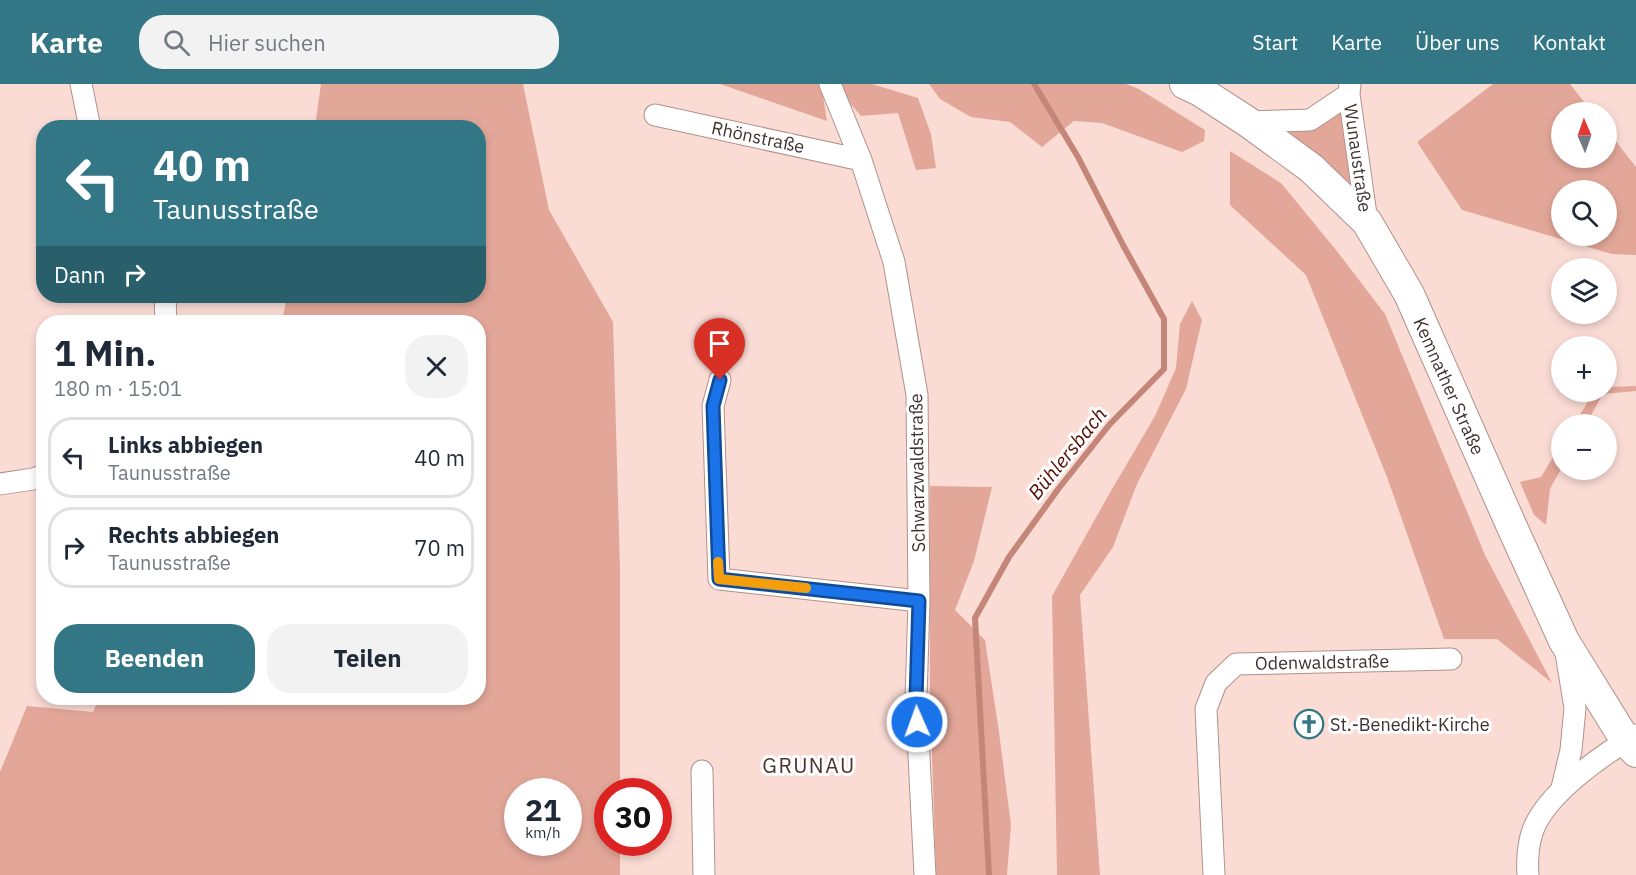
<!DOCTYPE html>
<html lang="de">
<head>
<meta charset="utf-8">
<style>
	body { margin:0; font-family:"IBM Plex Sans",sans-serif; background:#f2f2f3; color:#1f2937; height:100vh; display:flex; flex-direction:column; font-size:22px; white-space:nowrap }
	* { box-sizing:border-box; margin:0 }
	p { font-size:20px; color:#747a83 }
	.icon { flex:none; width:33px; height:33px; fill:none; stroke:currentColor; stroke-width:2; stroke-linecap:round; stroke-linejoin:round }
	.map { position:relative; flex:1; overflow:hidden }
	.sheet { position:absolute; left:36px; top:231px; width:450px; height:390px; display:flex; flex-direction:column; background:#fff; border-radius:24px; box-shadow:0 3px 9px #0003 }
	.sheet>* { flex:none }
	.top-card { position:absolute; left:36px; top:36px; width:450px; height:183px; border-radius:24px; box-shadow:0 3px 9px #0003; background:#337786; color:#fff; overflow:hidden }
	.needle { width:39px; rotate:358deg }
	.controls { position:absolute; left:1551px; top:18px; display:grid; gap:12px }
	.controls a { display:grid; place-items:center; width:66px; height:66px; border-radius:50%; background:#fff; box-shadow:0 3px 9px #0003; font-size:30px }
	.speed { position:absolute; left:504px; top:694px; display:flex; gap:12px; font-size:30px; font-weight:700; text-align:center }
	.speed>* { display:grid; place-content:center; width:78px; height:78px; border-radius:50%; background:#fff; box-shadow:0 3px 9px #0003; line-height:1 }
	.speed small { font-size:15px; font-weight:400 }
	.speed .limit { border:9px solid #d22; background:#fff; color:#111 }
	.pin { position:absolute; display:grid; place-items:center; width:51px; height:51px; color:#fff; margin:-62px -26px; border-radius:50% 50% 50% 0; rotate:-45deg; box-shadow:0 0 6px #0007 }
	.pin .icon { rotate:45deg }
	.me { position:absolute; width:66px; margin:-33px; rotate:358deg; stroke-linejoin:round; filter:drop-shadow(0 0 4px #0008) }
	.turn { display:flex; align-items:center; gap:21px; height:126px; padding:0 18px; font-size:27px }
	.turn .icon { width:78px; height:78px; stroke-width:2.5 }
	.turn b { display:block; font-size:42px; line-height:51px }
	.then { display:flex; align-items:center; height:57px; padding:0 18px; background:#0003; gap:12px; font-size:22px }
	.round { display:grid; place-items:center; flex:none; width:63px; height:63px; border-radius:24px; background:#f2f2f3 }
	.summary { display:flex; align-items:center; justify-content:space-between; height:102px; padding:0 18px }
	h1 { font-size:36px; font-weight:800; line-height:45px }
	.action { display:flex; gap:12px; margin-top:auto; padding:12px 18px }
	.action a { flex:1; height:69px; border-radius:24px; background:#337786; color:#fff; font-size:24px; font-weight:800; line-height:69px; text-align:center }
	.action a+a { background:#f2f2f3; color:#1f2937 }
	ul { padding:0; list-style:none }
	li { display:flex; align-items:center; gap:18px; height:81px; margin:0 12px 9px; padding:0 6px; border:3px solid #e0e1e3; border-radius:24px }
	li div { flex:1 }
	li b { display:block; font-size:22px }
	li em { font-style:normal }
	header { display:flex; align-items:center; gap:36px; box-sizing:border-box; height:84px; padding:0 30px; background:#337786; color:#fff }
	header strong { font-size:28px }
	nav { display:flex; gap:33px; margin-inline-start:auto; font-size:21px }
	.search { width:420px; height:54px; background:#f2f2f3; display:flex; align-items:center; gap:15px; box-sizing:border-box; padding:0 21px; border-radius:24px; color:#747a83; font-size:22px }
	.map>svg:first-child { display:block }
	.green { fill:#e3a799; fill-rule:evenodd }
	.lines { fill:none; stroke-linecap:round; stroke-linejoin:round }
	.stream { stroke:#c38678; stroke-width:6 }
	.minor-casing { stroke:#af928b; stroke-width:23 }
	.secondary-casing { stroke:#af928b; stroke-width:32 }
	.minor { stroke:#fff; stroke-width:21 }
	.secondary { stroke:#fff; stroke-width:30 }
	.route-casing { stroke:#114b97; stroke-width:15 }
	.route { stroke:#1a73e8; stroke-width:10 }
	.slow { stroke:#f59e0b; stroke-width:10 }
	.labels { text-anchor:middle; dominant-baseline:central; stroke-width:6; stroke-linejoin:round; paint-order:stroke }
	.street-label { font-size:18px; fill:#3e322f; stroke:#fff }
	.poi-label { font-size:18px; fill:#3e322f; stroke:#fff; text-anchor:start }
	.water-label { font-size:20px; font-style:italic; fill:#550a00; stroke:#fff }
	.quarter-label { font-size:21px; letter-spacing:1.5px; fill:#4b342e; stroke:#fff }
</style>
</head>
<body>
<header>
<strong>Karte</strong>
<div class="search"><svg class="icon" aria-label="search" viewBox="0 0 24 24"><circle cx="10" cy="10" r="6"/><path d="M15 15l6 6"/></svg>Hier suchen</div>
<nav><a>Start</a><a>Karte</a><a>Über uns</a><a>Kontakt</a></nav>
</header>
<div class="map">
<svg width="1636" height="791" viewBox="0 0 1636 791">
	<rect width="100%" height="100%" fill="#fbdcd5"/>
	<path class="green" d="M321,0H523L549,126L613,238L620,485V708H608V759H620V791H0V688L27,622L93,628L99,614H478V238H282L287,212H478V44L315,43ZM518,708H568V759H518Z
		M720,0H819L823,12L827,37Z
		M840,0H872L918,14L931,50L936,84L916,86L898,29L861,32L842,10Z
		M929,0H1126L1139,5L1205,46L1204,57L1182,68L1102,39L1074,37L1042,63L1010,38L971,33L940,15Z
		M1493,0H1570L1592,28H1562V74H1606L1607,46L1636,83V171L1612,170L1462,126L1417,58ZM1606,106V152H1562V106Z
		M1343,19L1353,103L1347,102L1280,39Z
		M1230,67L1281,99L1336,166L1385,230L1485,471L1552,599L1497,555H1444L1387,393L1306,191L1230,121Z
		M1192,217L1202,236L1186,305L1137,400L1113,463L1080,511L1100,791H1057L1052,512L1108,412L1155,332L1176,284L1180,240Z
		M1636,302V307L1603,310L1586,340H1574L1594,308H1606L1607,303Z
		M1561,360V385L1550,405L1546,441L1534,431L1520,398L1541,393Z
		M930,402L992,403L974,477L955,526L985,556L999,648L1011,741L1007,791H936L930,612Z"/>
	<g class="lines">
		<path class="stream" d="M989,791L975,534L1009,473L1059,404L1110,340L1164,285V235L1123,161L1078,73L1034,0"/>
		<g class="minor-casing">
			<path id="minor" d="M81,0L90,44
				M830,0L861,76L894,178L917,311L919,517L916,614L925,791
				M1350,0L1349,10L1367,138
				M655,31L861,76
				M1248,38L1310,36L1349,10
				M165,212L166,238
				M720,296L713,322L719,495L919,517
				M0,400L33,395L44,391
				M702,687L704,791
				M1562,704L1571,666L1575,624L1566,569
				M1214,791L1206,625L1216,599L1236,580L1451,575
				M1528,791C1527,777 1528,762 1532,749C1544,711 1602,671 1636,651"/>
		</g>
		<g class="secondary-casing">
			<path id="secondary" d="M1185,0L1200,7L1248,38L1311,84L1367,138L1409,210L1512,443L1564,557L1626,657L1636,668"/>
		</g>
		<use href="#minor" class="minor"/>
		<use href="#secondary" class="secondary"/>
	</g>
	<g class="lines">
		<g class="route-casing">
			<path id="route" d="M720,296L713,322L719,495L919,517L916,614L917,638"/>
		</g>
		<use href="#route" class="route"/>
		<path class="slow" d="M718,478L719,495L806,504"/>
	</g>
	<defs>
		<g id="church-ring" transform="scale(1.5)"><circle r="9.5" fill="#fff" stroke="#337786" stroke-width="1.5"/><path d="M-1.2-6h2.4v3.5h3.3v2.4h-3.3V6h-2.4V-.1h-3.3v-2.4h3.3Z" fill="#337786"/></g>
	</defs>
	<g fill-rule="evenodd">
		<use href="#church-ring" x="1309" y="640"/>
	</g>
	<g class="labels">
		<g class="street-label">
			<text transform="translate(758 53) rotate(12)">Rhönstraße</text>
			<text transform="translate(1358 74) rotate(82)">Wunaustraße</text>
			<text transform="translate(1449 302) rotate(66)">Kemnather Straße</text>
			<text transform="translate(917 389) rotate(-91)">Schwarzwaldstraße</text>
			<text transform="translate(1322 578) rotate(-1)">Odenwaldstraße</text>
		</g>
		<g class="poi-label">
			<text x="1330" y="640">St.-Benedikt-Kirche</text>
		</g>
		<g class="water-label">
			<text transform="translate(1067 369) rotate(-51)">Bühlersbach</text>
		</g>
		<g class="quarter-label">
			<text x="809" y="681">GRUNAU</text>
		</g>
	</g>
</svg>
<div class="controls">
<a><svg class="needle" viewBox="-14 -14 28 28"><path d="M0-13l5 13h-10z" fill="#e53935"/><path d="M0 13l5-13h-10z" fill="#747a83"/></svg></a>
<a><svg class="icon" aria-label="search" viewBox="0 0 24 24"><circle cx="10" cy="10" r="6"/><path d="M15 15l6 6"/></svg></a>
<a><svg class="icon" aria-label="layers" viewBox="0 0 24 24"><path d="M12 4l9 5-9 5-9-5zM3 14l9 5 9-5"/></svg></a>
<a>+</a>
<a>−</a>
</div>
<div class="speed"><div>21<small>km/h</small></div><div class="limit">30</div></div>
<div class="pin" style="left:720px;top:296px;background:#d93025"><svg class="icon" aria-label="arrive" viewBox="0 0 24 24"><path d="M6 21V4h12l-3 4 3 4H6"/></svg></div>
<svg class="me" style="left:917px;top:638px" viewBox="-20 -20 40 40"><circle r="17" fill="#1a73e8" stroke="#fff" stroke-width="3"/><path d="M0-11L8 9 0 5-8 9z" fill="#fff"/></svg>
<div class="top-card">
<div class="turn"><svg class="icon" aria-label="left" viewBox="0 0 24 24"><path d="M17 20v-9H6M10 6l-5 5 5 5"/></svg><div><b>40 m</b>Taunusstraße</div></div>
<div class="then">Dann<svg class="icon" aria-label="right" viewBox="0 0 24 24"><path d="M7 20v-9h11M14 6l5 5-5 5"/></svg></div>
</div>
<section class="sheet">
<div class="summary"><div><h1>1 Min.</h1><p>180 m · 15:01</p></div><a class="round"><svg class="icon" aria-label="close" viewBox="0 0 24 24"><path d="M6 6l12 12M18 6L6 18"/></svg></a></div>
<ul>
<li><svg class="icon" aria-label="left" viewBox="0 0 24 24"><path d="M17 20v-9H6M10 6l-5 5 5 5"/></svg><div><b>Links abbiegen</b><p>Taunusstraße</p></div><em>40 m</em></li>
<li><svg class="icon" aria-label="right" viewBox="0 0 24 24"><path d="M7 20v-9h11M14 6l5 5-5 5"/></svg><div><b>Rechts abbiegen</b><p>Taunusstraße</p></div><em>70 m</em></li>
</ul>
<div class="action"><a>Beenden</a><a>Teilen</a></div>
</section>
</div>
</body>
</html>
